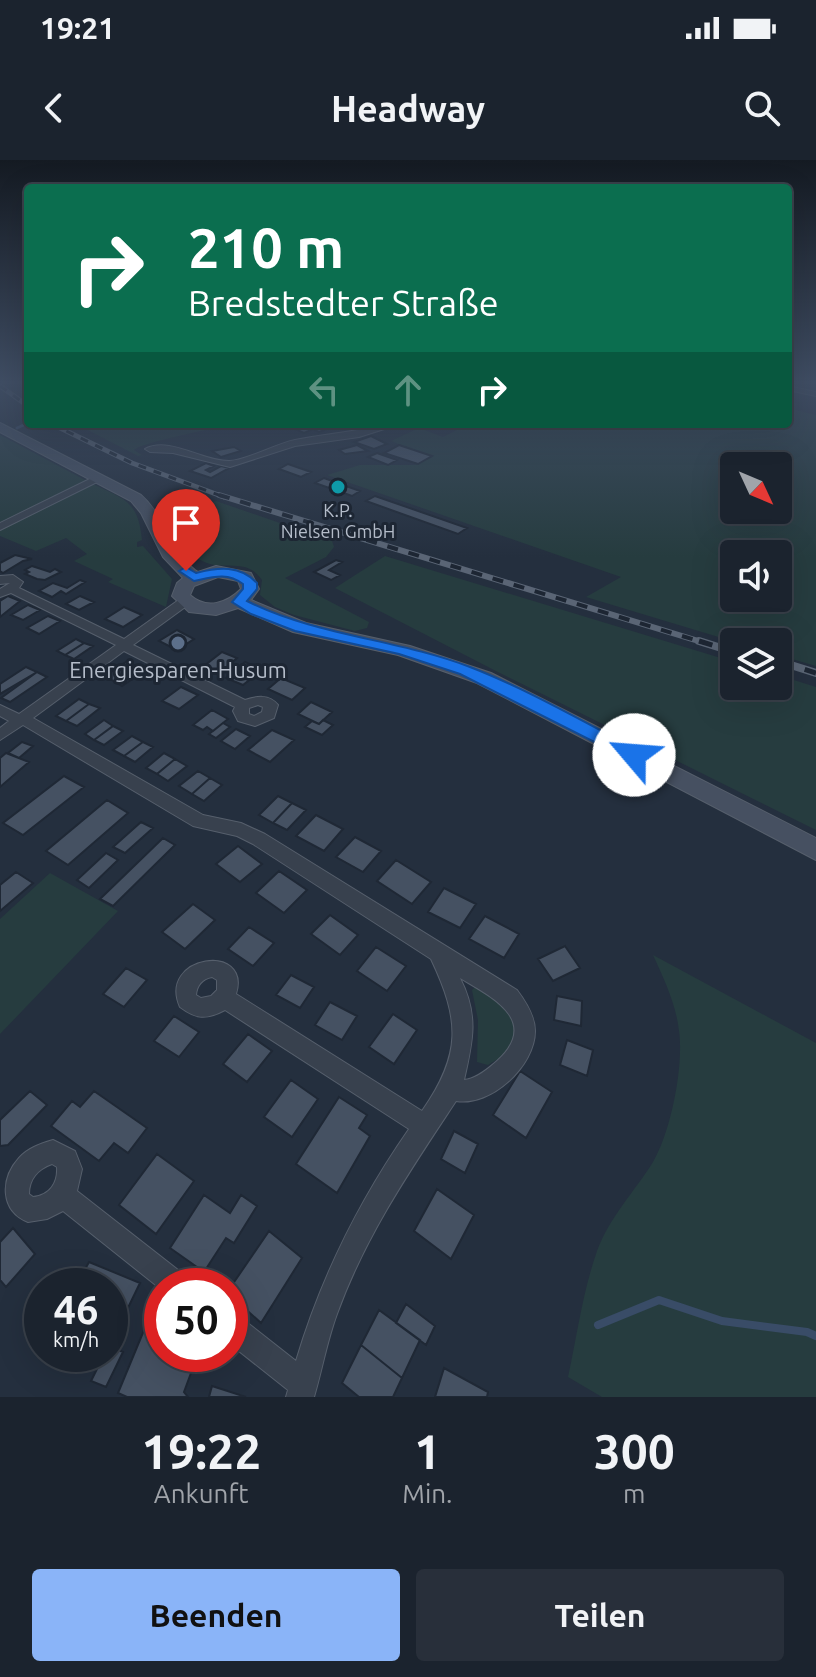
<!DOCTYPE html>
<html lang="de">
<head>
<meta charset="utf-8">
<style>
	body { margin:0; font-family:Ubuntu,sans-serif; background:#282f3a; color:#f1f3f6; height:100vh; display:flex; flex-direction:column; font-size:30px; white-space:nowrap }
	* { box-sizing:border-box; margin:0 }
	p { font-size:26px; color:#a0a4aa }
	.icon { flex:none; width:44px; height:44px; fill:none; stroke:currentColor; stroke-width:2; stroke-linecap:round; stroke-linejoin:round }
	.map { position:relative; height:1237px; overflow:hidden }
	.sheet { display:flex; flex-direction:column; background:#1b232e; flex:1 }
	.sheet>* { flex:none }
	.hud { position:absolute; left:24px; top:24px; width:768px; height:244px; border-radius:8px; box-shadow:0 8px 32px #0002,0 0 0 2px #39404a; background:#0b6e4f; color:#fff; overflow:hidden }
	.needle { width:52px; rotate:134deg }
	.fabs { position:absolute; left:720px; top:292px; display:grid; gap:16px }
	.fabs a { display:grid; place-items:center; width:72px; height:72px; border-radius:8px; background:#1b232e; box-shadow:0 8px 32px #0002,0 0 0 2px #39404a; font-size:40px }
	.speed { position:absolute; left:24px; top:1108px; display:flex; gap:16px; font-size:40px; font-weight:700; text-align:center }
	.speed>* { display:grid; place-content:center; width:104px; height:104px; border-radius:50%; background:#1b232e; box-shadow:0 8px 32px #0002,0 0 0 2px #39404a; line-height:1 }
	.speed small { font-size:20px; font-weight:400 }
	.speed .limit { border:12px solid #d22; background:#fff; color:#111 }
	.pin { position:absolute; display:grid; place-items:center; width:68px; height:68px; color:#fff; margin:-82px -34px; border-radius:50% 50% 50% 0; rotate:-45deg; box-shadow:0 0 8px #0007 }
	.pin .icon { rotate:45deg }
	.me { position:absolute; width:88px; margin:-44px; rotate:297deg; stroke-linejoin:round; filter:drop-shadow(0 0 6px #0008) }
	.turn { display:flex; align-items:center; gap:28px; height:168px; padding:0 32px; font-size:36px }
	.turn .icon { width:104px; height:104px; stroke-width:2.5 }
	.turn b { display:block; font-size:56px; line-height:68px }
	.lanes { display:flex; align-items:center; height:76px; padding:0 32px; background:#0003; justify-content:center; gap:40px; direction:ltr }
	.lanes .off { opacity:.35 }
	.eta { display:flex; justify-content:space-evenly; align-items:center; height:136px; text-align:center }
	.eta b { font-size:48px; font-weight:700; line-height:56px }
	.action { display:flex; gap:16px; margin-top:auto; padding:16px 32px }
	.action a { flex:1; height:92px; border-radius:8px; background:#8ab4f8; color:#111; font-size:32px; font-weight:700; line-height:92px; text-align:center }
	.action a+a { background:#282f3a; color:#f1f3f6 }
	.status { display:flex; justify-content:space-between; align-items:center; height:56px; padding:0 40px; background:#1b232e; direction:ltr }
	.status svg { height:22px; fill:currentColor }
	header { display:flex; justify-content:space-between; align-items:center; height:104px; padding:0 32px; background:#1b232e; font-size:36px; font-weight:700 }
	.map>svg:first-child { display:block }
	.green { fill:#263c3f; fill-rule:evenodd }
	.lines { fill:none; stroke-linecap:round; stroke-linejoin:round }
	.stream-far1 { stroke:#394c67; stroke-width:3 }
	.stream { stroke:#394c67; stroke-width:8 }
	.building { fill:#455162; stroke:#1f2835; stroke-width:2 }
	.street-casing { stroke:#565f6c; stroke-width:2 }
	.secondary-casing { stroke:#565f6c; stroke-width:2 }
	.street { fill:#38414e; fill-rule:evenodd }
	.secondary { fill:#465061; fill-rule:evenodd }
	.rail-far2-casing { stroke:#5a6575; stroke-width:5 }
	.rail-far1-casing { stroke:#5a6575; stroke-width:6 }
	.rail-casing { stroke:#5a6575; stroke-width:8 }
	.rail-far2 { stroke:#1d2633; stroke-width:3; stroke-dasharray:8; stroke-linecap:butt }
	.rail-far1 { stroke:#1d2633; stroke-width:4; stroke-dasharray:11; stroke-linecap:butt }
	.rail { stroke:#1d2633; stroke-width:5; stroke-dasharray:14; stroke-linecap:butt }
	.route { fill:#1a73e8; stroke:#114b97; stroke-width:2 }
	.culture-dot { fill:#0f9aa8; stroke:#1d2633; stroke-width:3 }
	.service-dot { fill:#5c6f8a; stroke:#1d2633; stroke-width:3 }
	.labels { text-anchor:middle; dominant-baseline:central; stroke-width:6; stroke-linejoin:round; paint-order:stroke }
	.far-poi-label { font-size:18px; fill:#b4bcc9; stroke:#1d2633 }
	.poi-label { font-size:22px; fill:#b4bcc9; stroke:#1d2633 }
</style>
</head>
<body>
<div class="status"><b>19:21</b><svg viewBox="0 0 49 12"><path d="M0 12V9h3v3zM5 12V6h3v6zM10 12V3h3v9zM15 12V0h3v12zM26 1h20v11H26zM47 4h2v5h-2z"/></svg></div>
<header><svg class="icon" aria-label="back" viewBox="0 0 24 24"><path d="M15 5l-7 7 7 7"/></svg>Headway<svg class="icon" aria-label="search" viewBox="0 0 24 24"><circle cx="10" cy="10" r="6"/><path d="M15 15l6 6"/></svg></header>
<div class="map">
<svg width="816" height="1237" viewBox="0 0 816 1237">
	<rect width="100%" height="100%" fill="#242f3e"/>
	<path class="green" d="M788,248L816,255V506L778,495V482H735L586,437L621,417L327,315L360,305H415L432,297L391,281L419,268L443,277L469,264H788ZM734,306H778V350H734ZM734,394H778V438H734Z
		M76,264H231C213,269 143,282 134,290L142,295L138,296Z
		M0,275L87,321L0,365Z
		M93,324C126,340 138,341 142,380L137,382V387L143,386L172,419L166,447L108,422L113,419L74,401L87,394L66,378L36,391L0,376V368Z
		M216,341L332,381L334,387L326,397L285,418L369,462L367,468L355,471L294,455L275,447L260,435L262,420C248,399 229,409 210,404C190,399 177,376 170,358Z
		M385,396L734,502V526H778V515L816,527V670L494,510L335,428Z
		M50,713L118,751L0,874V759Z
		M653,795L816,883V1237H602L568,1217C577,1175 583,1131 597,1091C609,1058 635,1031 653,1002C671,972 684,905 679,871C676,844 664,819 653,795Z
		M477,825C494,838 531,864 509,891C504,896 494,901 488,905L477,902L478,860L472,830Z"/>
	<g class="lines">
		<path class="stream-far1" d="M17,268L28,263"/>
		<path class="stream" d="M598,1165L659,1140L722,1161L807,1172L816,1176"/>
	</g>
	<path class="building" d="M284,264H326L333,267L319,272L313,269L304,273Z
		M371,276L387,284L374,289L354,282Z
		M357,285L368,291L345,294L339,290Z
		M399,285L432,296L418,304L384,293Z
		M234,287L241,291L221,297L212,291Z
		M377,293L397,300L388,305L368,297Z
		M206,303L214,306L206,310L210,312L221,306L229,308L211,318L190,311Z
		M288,304L311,312L301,317L279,309Z
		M324,318L360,331L352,336L315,323Z
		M375,336L467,368L458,374L366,341Z
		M15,395L32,399L23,401L3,413L0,411V403Z
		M336,400L342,402L329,410L340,415L331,420L314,412Z
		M32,406L50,412L55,409L61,412L45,420L37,419L25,414L29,412L25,410Z
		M80,420L85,422L66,434L61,431L52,437L39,431L53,423L67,428Z
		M8,436L20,441L0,457V441Z
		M80,436L94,442L79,450L66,444Z
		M28,445L40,450L23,460L11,455Z
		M124,447L142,455L123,467L105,459Z
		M48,456L60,461L39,474L27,468Z
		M177,470L194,479L177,490L159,481Z
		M76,479L84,483L65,495L57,491Z
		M84,483L93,486L74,499L65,495Z
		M222,492L237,498L220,513L204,506Z
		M126,502L144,511L122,526L105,516Z
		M245,502L262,510L243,525L226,518Z
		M26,507L37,512L0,534V524Z
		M37,512L47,517L10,542L1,538Z
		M281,518L305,528L292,540L268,529Z
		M181,527L198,535L179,549L162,541Z
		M79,539L89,544L66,561L56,556Z
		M311,542L332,552L319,564L298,554Z
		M89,544L100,548L77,566L66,561Z
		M212,550L228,559L213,571L207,567L203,570L193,565Z
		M104,560L113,566L94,580L85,574Z
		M323,560L333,565L322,575L305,567L312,561L319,564Z
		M223,563L230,567L216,578L209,574Z
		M113,566L123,571L104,585L94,580Z
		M236,569L250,576L235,589L221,581Z
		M272,570L294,580L270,602L248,590Z
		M132,576L143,582L124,596L113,590Z
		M22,582L33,586L19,598L8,593Z
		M143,582L153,587L135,602L124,596Z
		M6,593L29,602L0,627V598Z
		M164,593L175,599L157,614L146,608Z
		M175,599L187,606L168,621L157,614Z
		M198,611L210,618L192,634L179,626Z
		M64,616L84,627L23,675L3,663Z
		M210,618L222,625L204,641L192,634Z
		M278,636L292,643L273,663L259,655Z
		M107,640L128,653L68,705L46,691Z
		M292,643L306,650L287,670L273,663Z
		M316,655L343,669L324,691L296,676Z
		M141,662L153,668L125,693L113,687Z
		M355,677L381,691L363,712L336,697Z
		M163,678L175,685L113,746L100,739Z
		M238,686L262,704L240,722L216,704Z
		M106,693L118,700L89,728L77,720Z
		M396,700L431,722L412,744L377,721Z
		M279,711L307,730L284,753L256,733Z
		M16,712L33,723L0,751V725Z
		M444,728L476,744L460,768L428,752Z
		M193,744L215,760L185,789L162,772Z
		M330,755L358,775L340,795L311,774Z
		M485,756L519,774L504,798L469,779Z
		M249,767L274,783L253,806L228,789Z
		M565,786L580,808L553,821L538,799Z
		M376,787L406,806L387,831L357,811Z
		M126,808L147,820L124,847L103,834Z
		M291,815L314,827L300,848L276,835Z
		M557,836L582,841L581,866L554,860Z
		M330,842L357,856L342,880L315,865Z
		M393,854L417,870L394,904L369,887Z
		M174,856L199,872L179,897L154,881Z
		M248,874L272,891L247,922L223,904Z
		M567,880L593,890L587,916L560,905Z
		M520,911L552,932L526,978L493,955Z
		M291,920L318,939L292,977L264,957Z
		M30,931L47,945L8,985L0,986V960Z
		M94,931L147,968L128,993L114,983L99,1001L51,966L72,941L80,947Z
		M339,937L367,955L359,968L370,976L337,1033L296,1004Z
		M454,971L478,984L465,1013L441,999Z
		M157,994L194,1021L156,1074L119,1045Z
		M437,1029L474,1055L451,1099L414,1071Z
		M204,1035L230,1053L241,1035L257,1046L234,1083L226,1078L204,1112L170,1088Z
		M13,1068L35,1094L6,1127L0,1120V1082Z
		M269,1071L302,1098L261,1163L230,1135V1128Z
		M89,1102L140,1123L110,1185V1126H76Z
		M406,1144L435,1166L426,1185L396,1163Z
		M379,1150L420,1180L402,1218L361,1185Z
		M149,1158L162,1163V1194H198L184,1232L188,1237H127L118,1233Z
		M361,1185L402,1218L393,1237H359L342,1223Z
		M110,1186L123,1192L106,1227L91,1221L102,1199L92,1194H110Z
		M444,1208L488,1232L487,1237H435Z
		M212,1226L246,1237H209Z"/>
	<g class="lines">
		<g class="street-casing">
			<path id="street" d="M788,226L816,232V236L788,230Z
				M788,243L792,245L791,248H788Z
				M386,264H400L359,277L295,286L230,307L173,293L150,292L145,289C170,276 203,302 230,301C247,300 276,284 295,280C325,274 356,272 386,264Z
				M98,315L103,318L101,320L0,370V363Z
				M13,415L23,422L19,428L124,479L180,439H188V445L133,485L245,540C257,536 269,534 278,545L274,558L255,566L238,561L233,551L235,547L124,491L33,558L203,655L241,663L265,674L517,830C526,842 535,856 535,871C535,906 491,947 456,941C411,1009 365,1076 337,1154C327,1181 322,1210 314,1237H286L288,1230L230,1184V1153L240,1157L296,1201C321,1117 359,1041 409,969L225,850C206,860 196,859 180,847C157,795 252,782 236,834L422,951C462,894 460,860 431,799L253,684L237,676L193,666L23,565L0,580V568L9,561L0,556V545L19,554L116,485L11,433L0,437V429L10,423L0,424V416ZM258,545L263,547L262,552L254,556L249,554V548ZM212,817L217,820V830L211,836L201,838L196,835C197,825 202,819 212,817ZM460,818C492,837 541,861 497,901C488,909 476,919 464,920C473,881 479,855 460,818Z
				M53,980L75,991L82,1009L77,1031L187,1117L191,1126H162V1130L63,1051L47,1059L28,1062C0,1051 0,1019 19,998C28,988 40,984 53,980ZM52,1004L57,1007C58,1023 50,1035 33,1037L29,1034C29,1019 38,1009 52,1004Z"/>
		</g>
		<g class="secondary-casing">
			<path id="secondary" d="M0,263L141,335C166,357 167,388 195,410L198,412L216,406L251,413L259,429L251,440L306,463L410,486L491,513L816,678V700L477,523L398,495L293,472L238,448L216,455L189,452L172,436L177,423L183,418L163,397L141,353L131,341L0,272ZM218,417L238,421L241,429C227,443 207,450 190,435L194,426Z"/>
		</g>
		<use href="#street" class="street"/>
		<use href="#secondary" class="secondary"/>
		<g class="rail-far2-casing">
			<path id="rail-far2" d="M0,226L28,246
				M52,264L132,303L224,337"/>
		</g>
		<g class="rail-far1-casing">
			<path id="rail-far1" d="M219,335L705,483"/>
		</g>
		<g class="rail-casing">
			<path id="rail" d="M699,481L734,492
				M778,501L816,513"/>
		</g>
		<use href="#rail-far2" class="rail-far2"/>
		<use href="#rail-far1" class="rail-far1"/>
		<use href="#rail" class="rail"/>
	</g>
	<linearGradient id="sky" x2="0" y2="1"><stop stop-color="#141a22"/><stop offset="0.56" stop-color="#3f4d63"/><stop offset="1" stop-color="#3f4d63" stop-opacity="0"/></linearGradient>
	<rect width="816" height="397" fill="url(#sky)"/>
	<path class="route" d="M186,407L196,413C219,407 240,405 257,423V429L247,441C317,476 397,479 470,507C527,529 585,563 640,591L643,595L640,599H628L460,514L399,494L295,471L251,454L232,442L243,429V424C227,412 213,417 194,421L179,411Z"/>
	<circle class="culture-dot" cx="338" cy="327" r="8"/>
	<circle class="service-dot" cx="178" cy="483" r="8"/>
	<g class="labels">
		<g class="far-poi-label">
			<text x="338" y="350">K.P.<tspan x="338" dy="21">Nielsen GmbH</tspan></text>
		</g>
		<g class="poi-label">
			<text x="178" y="509">Energiesparen-Husum</text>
		</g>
	</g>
</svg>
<div class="fabs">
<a><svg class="needle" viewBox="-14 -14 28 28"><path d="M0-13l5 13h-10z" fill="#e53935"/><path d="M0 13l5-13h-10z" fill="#a0a4aa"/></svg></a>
<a><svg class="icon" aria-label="sound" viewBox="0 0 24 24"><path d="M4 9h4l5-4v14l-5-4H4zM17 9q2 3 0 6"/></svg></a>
<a><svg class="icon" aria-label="layers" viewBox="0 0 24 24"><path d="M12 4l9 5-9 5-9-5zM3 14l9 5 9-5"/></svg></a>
</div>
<div class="speed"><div>46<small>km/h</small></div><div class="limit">50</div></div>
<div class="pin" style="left:186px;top:411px;background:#d93025"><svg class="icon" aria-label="arrive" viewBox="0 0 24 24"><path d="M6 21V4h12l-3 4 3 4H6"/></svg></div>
<svg class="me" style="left:634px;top:595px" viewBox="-20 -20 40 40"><circle r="19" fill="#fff"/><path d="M0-13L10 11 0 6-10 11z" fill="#1a73e8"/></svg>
<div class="hud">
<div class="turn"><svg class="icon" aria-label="right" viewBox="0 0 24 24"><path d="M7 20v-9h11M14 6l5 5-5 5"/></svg><div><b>210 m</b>Bredstedter Straße</div></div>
<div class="lanes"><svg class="icon off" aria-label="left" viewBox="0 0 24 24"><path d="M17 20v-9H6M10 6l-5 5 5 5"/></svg><svg class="icon off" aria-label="ahead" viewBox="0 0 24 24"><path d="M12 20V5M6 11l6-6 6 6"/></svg><svg class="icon" aria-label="right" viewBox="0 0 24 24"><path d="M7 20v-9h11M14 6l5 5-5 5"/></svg></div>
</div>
</div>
<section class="sheet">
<div class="eta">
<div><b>19:22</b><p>Ankunft</p></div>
<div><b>1</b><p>Min.</p></div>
<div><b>300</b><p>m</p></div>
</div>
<div class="action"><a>Beenden</a><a>Teilen</a></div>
</section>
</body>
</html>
